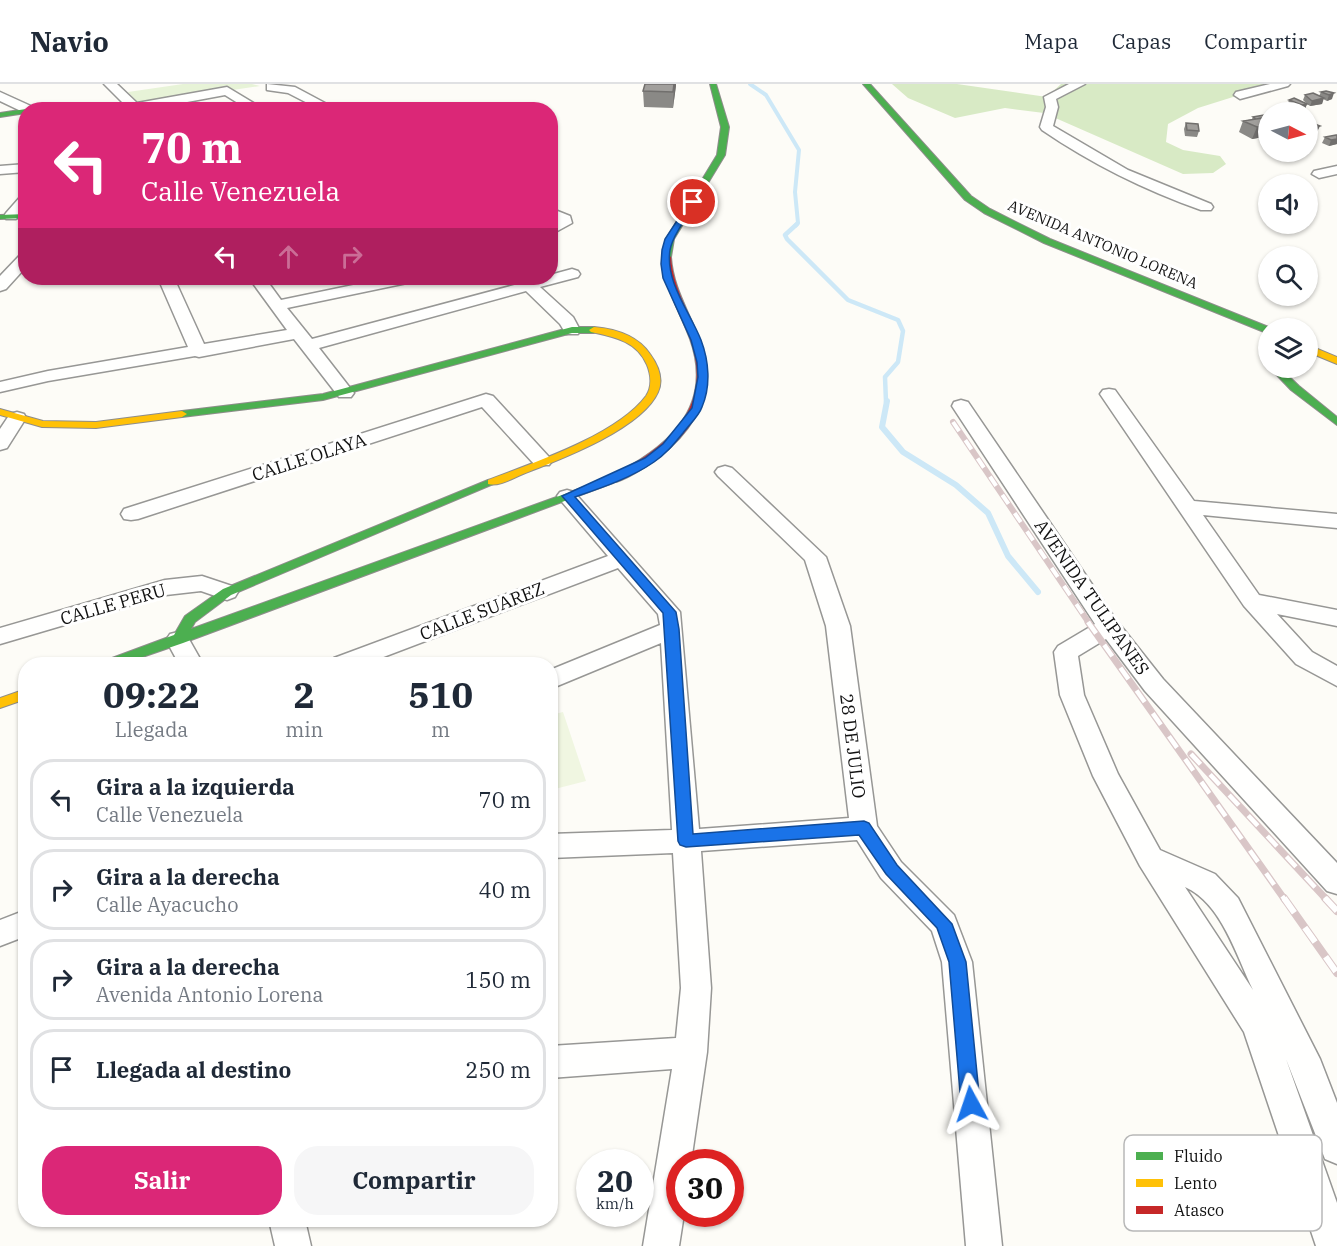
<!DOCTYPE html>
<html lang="es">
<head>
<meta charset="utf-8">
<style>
	body { margin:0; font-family:"IBM Plex Serif",serif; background:#f6f6f7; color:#1f2937; height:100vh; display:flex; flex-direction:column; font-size:22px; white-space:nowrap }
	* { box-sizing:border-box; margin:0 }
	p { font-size:20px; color:#747a83 }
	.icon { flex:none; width:33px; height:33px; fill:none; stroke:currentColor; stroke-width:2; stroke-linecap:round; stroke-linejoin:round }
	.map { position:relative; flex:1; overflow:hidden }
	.panel { position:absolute; left:18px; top:573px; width:540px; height:570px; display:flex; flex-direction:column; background:#fff; border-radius:24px; box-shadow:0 2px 4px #0004 }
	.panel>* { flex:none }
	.top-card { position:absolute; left:18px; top:18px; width:540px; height:183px; border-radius:24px; box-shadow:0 2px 4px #0004; background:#db2777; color:#fff; overflow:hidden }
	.needle { width:39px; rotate:96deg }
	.controls { position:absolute; left:1258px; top:18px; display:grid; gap:12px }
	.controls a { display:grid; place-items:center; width:60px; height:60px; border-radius:50%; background:#fff; box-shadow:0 2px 4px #0004; font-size:30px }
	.speed { position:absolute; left:576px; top:1065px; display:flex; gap:12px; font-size:30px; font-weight:700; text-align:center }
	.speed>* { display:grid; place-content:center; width:78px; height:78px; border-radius:50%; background:#fff; box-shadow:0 2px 4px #0004; line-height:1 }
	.speed small { font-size:15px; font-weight:400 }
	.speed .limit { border:9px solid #d22; background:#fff; color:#111 }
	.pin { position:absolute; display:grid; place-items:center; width:51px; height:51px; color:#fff; margin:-26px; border:3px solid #fff; border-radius:50%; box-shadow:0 2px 6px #0007 }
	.me { position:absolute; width:66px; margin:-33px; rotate:355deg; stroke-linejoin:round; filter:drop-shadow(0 0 4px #0008) }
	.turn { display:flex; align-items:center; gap:21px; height:126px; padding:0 24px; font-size:27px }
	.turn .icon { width:78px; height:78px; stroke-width:2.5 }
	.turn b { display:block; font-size:42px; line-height:51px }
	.lanes { display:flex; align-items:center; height:57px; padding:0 24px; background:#0003; justify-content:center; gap:30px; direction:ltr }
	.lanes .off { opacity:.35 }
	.eta { display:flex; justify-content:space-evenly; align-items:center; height:102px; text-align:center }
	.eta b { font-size:36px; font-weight:700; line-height:42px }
	.action { display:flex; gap:12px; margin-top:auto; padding:12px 24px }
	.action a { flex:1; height:69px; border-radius:24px; background:#db2777; color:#fff; font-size:24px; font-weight:700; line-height:69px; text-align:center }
	.action a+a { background:#f6f6f7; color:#1f2937 }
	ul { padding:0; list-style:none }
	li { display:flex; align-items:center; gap:18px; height:81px; margin:0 12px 9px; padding:0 12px; border:3px solid #e0e1e3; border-radius:24px }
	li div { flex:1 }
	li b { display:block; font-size:22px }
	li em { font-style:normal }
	header { display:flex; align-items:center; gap:36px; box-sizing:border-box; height:84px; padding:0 30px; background:#fff; border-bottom:2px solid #e0e1e3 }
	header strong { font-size:28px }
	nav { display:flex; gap:33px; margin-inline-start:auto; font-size:21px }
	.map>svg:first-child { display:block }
	.green { fill:#e7f3d7 }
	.forest { fill:#d8eac5 }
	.pitch { fill:#f0f6e1 }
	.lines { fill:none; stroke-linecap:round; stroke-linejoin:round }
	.stream-far2 { stroke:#cde8f7; stroke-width:4 }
	.stream-far1 { stroke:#cde8f7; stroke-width:4.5 }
	.stream { stroke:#cde8f7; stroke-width:6 }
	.street-casing { stroke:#979795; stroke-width:3 }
	.fast-casing { stroke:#8e8d8b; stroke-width:2 }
	.slow-casing { stroke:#8e8d8b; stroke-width:2 }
	.jam-casing { stroke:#8e8d8b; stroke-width:2 }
	.street { fill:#fffffe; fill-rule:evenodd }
	.fast { fill:#4caf50; fill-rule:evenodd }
	.slow { fill:#ffc107; fill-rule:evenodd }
	.jam { fill:#c62828; fill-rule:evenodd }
	.rail-far2-casing { stroke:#d9c6c7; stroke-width:6 }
	.rail-far1-casing { stroke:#d9c6c7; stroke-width:7 }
	.rail-casing { stroke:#d9c6c7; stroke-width:8 }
	.rail-far2 { stroke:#fff; stroke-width:4; stroke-dasharray:11; stroke-linecap:butt }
	.rail-far1 { stroke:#fff; stroke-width:4.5; stroke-dasharray:14; stroke-linecap:butt }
	.rail { stroke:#fff; stroke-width:6; stroke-dasharray:18; stroke-linecap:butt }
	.wall { fill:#8a8986 }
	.shaded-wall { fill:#716f6d }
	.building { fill:#a19f9c; stroke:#716f6d; stroke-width:1.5 }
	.route { fill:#1a73e8; stroke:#114b97; stroke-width:1.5 }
	.labels { text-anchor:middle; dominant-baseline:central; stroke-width:6; stroke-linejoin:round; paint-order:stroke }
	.far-street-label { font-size:15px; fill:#111; stroke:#fff }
	.street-label { font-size:18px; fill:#111; stroke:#fff }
	.key { fill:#fff; stroke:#b8b8b8; stroke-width:1.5 }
	.key-label { font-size:16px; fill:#111 }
</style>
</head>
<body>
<header>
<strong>Navio</strong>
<nav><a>Mapa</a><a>Capas</a><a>Compartir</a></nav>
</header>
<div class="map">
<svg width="1337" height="1162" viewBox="0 0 1337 1162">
	<rect width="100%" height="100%" fill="#fdfcf7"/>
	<path class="green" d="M183,0H252L260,2L139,20L128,8Z"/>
	<path class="forest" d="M892,0H957L1047,13L1061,0H1274L1198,24L1168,40L1166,58L1183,66L1220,72L1226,80L1213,89L1183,90L1044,29L1005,24L955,34L908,14Z"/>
	<path class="pitch" d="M563,628L586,697L551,706V631Z"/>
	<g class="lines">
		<path class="stream-far2" d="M750,0L766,11L799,66L795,108L798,139L795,142"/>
		<path class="stream-far1" d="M797,140L785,151L787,155L848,216L898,236L903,247L898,278L885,293L886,318"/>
		<path class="stream" d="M887,317L882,343L903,368L956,401L988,429L1008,472L1038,508"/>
		<g class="street-casing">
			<path id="street" d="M104,0H117L137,19L227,3L265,26H249L225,11L144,26H130Z
				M267,0L295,3L338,26H321L288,9L267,6Z
				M1069,0H1085L1056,15L1058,23L1053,42L1128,86L1211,120L1213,123L1211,126H1201C1144,106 1092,80 1042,46L1040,43L1046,23L1044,13Z
				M1270,0H1290L1288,2L1240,15L1234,11L1236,8Z
				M0,8L33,23L35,26H26L25,29L0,17Z
				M26,80V88L0,90V82Z
				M1337,82V90L1319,94L1312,90L1314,87Z
				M26,111V124L16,135H6L4,132L6,129L21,112Z
				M550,124L570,132L572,139L550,151V141L558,137L550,134Z
				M26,169V183L6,205L0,207V192L21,170Z
				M572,185L578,187L580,190L578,193L540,203L573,233L580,246L578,250H566L560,240L526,207L319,264L354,309L351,313H339L294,255L199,273L195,272L48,297L0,308V298L48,287L188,263L158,194H174L204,260L287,246L249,194H265L281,216L387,194H415L407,199L287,224L312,255L518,200L513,194H530L532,196L550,194V191Z
				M1109,305L1115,306L1194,417L1337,430V444L1203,431L1259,511L1337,526V542L1277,530L1312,568L1337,582V602L1296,580L1244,522L1100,310L1103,306Z
				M486,310L493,312L549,373L552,377L549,381H535L482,323L138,435L131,436L124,435L121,430L124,425Z
				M961,316L968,318L1117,537L1163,595L1337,779V810L1327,807L1145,607L1106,555L1078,572L1084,611L1118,690L1160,766L1215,790L1238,814L1320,975L1337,1019V1080L1325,1075L1286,975L1337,1119V1162H1316L1244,948L1140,782L1093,692L1060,611L1054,568L1058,562L1095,540L952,322L954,318ZM1185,803C1222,820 1236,871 1253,906Z
				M17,328L24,330L26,334L7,364L0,366V345L10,330Z
				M725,382L732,384L826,473L850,542L877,742L901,778L954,831L972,878L1002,1162H966L942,878L932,847L881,794L857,756L701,767L711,904L707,968L691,1078H680V1130H684L679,1162H643L672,985L550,994V962L676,954L681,904L673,769L550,774V750L672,746L661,559L550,605V586L660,541L658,530L618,484L365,580H330L334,574L608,472L557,412L560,408L567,406L574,408L680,528L699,745L849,734L826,542L805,476L718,392L715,388L718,384Z
				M202,492L235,503L238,508L235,513L227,516L201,507L166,511L0,560V544L165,496Z
				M178,548L186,550L203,580H179L166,556L170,550Z
				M26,826V852L0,862V836Z
				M269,1136H305L311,1162H275Z"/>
		</g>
		<g class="fast-casing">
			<path id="fast" d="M710,0H716L729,43L725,71L674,155L671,173L664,175L666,155L717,71L721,43Z
				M863,0H870L971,112L990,125L1050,155L1271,244H1269V250L1044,159L984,129L965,116Z
				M43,24H92L95,26H40Z
				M26,25L28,26H26V29L0,33V29Z
				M26,130V134L0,135V131Z
				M572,243H594L599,246L594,249H572L323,316L182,333L177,330L182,327L323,310Z
				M1269,253V276L1264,273L1262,259Z
				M1270,284H1280L1299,302L1337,333V341L1291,306Z
				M609,394L615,397L613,399L183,559L122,580H102L104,577L174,551L185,532L223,505L488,396H496L498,398L231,511L195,538L191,545Z"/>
		</g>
		<g class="slow-casing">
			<path id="slow" d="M594,243C616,245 637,251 650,270C658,281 664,295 658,308C642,345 559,376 523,390C513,394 499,403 488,400V396C533,379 617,351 646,312C652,303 651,291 647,281C637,257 614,253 591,248L589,246Z
				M1308,261L1337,273V280L1308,268Z
				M0,325L43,337L96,338L182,327L187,330L182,333L96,344L42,343L0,331Z
				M26,605V615L0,624V614Z"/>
		</g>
		<g class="jam-casing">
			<path id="jam" d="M667,170L671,173C673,204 689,227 699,255C718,305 698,343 658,374C647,382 618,402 605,399V395C663,367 716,327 690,255C680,227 664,204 663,173Z"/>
		</g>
		<use href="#street" class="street"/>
		<use href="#fast" class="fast"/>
		<use href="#slow" class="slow"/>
		<use href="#jam" class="jam"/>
		<g class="rail-far2-casing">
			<path id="rail-far2" d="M953,338L1089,539"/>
		</g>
		<g class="rail-far1-casing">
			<path id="rail-far1" d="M1088,538L1285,816
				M1191,670L1327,816"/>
		</g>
		<g class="rail-casing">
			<path id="rail" d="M1284,814L1337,889
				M1325,814L1337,827"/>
		</g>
		<use href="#rail-far2" class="rail-far2"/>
		<use href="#rail-far1" class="rail-far1"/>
		<use href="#rail" class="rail"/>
	</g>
	<path class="wall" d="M645,0H676L673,24L644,23L643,7Z
		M1326,7L1332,15L1327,17L1323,15L1322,20L1310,22L1307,20L1305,25L1300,26L1287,22L1289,16L1306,19L1303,16L1305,11L1319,12L1321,8Z
		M1253,33H1269V52L1252,55L1239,48L1243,37L1252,35Z
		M1186,39L1199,47L1197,53L1185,52L1184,45Z
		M1337,51V60L1329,62L1322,59L1325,53Z"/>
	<path class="shaded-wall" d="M674,0H676V2L673,24Z
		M1334,9L1332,15L1327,17L1329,11Z
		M1324,14L1322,20L1310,22L1312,17Z
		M1307,20L1305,25L1300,26L1302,21Z
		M1269,41V52L1252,55L1257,43Z
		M1320,42L1317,48L1312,50L1311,53H1308V48L1310,47L1311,45Z
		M1337,55V60L1329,62L1331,56Z"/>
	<path class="building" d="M645,0H674L673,8L643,7Z
		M1326,7L1334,9L1329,11L1321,8Z
		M1313,9L1324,14L1312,17L1305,11Z
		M1294,14L1307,20L1302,21L1289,16Z
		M1264,31L1267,33L1256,35L1253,33Z
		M1269,33V41L1257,43L1243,37Z
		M1308,38H1309L1320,42L1311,45L1308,43Z
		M1186,39L1198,40L1199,47L1187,46Z
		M1336,51H1337V55L1331,56L1325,53Z"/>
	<path class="route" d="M690,117L697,118C688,132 673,150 670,166C665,198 690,228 701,256C709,277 711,302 702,323C699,332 689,341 683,349C674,360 666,370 654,378C631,394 601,404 575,413L676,528L679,545L693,750L864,737L869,739L897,781L952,840L966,878L980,1020L977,1027L971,1029L964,1027L961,1020L949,878L937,844L886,790L859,751L686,763L680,761L678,757L663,529L562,412L645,374L663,360L692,324L698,293L697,278L691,256L663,194L661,180L662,166L665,155Z"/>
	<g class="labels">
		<g class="far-street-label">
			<text transform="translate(1103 160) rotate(23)">AVENIDA ANTONIO LORENA</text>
		</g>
		<g class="street-label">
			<text transform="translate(309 373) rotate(-18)">CALLE OLAYA</text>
			<text transform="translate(1092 513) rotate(55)">AVENIDA TULIPANES</text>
			<text transform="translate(113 520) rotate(-16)">CALLE PERU</text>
			<text transform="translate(482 527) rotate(-21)">CALLE SUAREZ</text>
			<text transform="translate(853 662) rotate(83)">28 DE JULIO</text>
		</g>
	</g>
	<rect x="1124" y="1051" width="198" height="96" rx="9" class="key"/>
	<rect x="1136" y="1068" width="27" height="8" fill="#4caf50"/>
	<rect x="1136" y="1095" width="27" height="8" fill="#ffc107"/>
	<rect x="1136" y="1122" width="27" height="8" fill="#c62828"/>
	<g class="key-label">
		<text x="1174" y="1078">Fluido</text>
		<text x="1174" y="1105">Lento</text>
		<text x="1174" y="1132">Atasco</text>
	</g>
</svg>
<div class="controls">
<a><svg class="needle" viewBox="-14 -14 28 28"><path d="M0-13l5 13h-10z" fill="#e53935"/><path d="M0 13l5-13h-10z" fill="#747a83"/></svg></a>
<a><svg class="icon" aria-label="sound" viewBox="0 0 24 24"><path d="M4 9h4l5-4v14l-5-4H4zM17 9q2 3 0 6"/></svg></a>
<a><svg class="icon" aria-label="search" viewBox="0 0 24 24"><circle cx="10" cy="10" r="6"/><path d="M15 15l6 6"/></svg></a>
<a><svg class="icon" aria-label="layers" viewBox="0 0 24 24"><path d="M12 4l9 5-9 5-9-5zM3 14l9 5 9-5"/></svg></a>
</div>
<div class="speed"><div>20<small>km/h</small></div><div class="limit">30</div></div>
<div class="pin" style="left:693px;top:118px;background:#d93025"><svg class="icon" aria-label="arrive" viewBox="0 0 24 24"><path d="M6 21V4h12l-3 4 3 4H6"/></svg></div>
<svg class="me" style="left:971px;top:1020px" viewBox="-20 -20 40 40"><path d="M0-17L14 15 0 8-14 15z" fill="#1a73e8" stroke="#fff" stroke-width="4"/></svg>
<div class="top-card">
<div class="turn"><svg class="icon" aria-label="left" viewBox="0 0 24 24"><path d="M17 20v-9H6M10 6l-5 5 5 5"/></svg><div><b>70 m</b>Calle Venezuela</div></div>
<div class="lanes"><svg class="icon" aria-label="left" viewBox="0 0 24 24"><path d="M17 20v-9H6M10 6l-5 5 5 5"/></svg><svg class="icon off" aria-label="ahead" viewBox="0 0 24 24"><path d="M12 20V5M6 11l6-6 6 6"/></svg><svg class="icon off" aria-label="right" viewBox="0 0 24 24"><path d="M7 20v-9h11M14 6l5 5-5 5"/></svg></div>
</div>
<section class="panel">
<div class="eta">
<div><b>09:22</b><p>Llegada</p></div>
<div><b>2</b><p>min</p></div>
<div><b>510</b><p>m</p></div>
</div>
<ul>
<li><svg class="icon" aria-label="left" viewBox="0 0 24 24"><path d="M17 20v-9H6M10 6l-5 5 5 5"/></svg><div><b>Gira a la izquierda</b><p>Calle Venezuela</p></div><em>70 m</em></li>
<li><svg class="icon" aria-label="right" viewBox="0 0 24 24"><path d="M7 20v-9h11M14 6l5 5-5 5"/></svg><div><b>Gira a la derecha</b><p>Calle Ayacucho</p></div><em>40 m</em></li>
<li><svg class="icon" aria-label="right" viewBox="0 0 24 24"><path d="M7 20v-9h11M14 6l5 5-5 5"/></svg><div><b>Gira a la derecha</b><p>Avenida Antonio Lorena</p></div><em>150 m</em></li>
<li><svg class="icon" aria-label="arrive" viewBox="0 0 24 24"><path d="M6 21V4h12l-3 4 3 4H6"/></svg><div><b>Llegada al destino</b></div><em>250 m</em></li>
</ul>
<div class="action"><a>Salir</a><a>Compartir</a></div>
</section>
</div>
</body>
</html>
